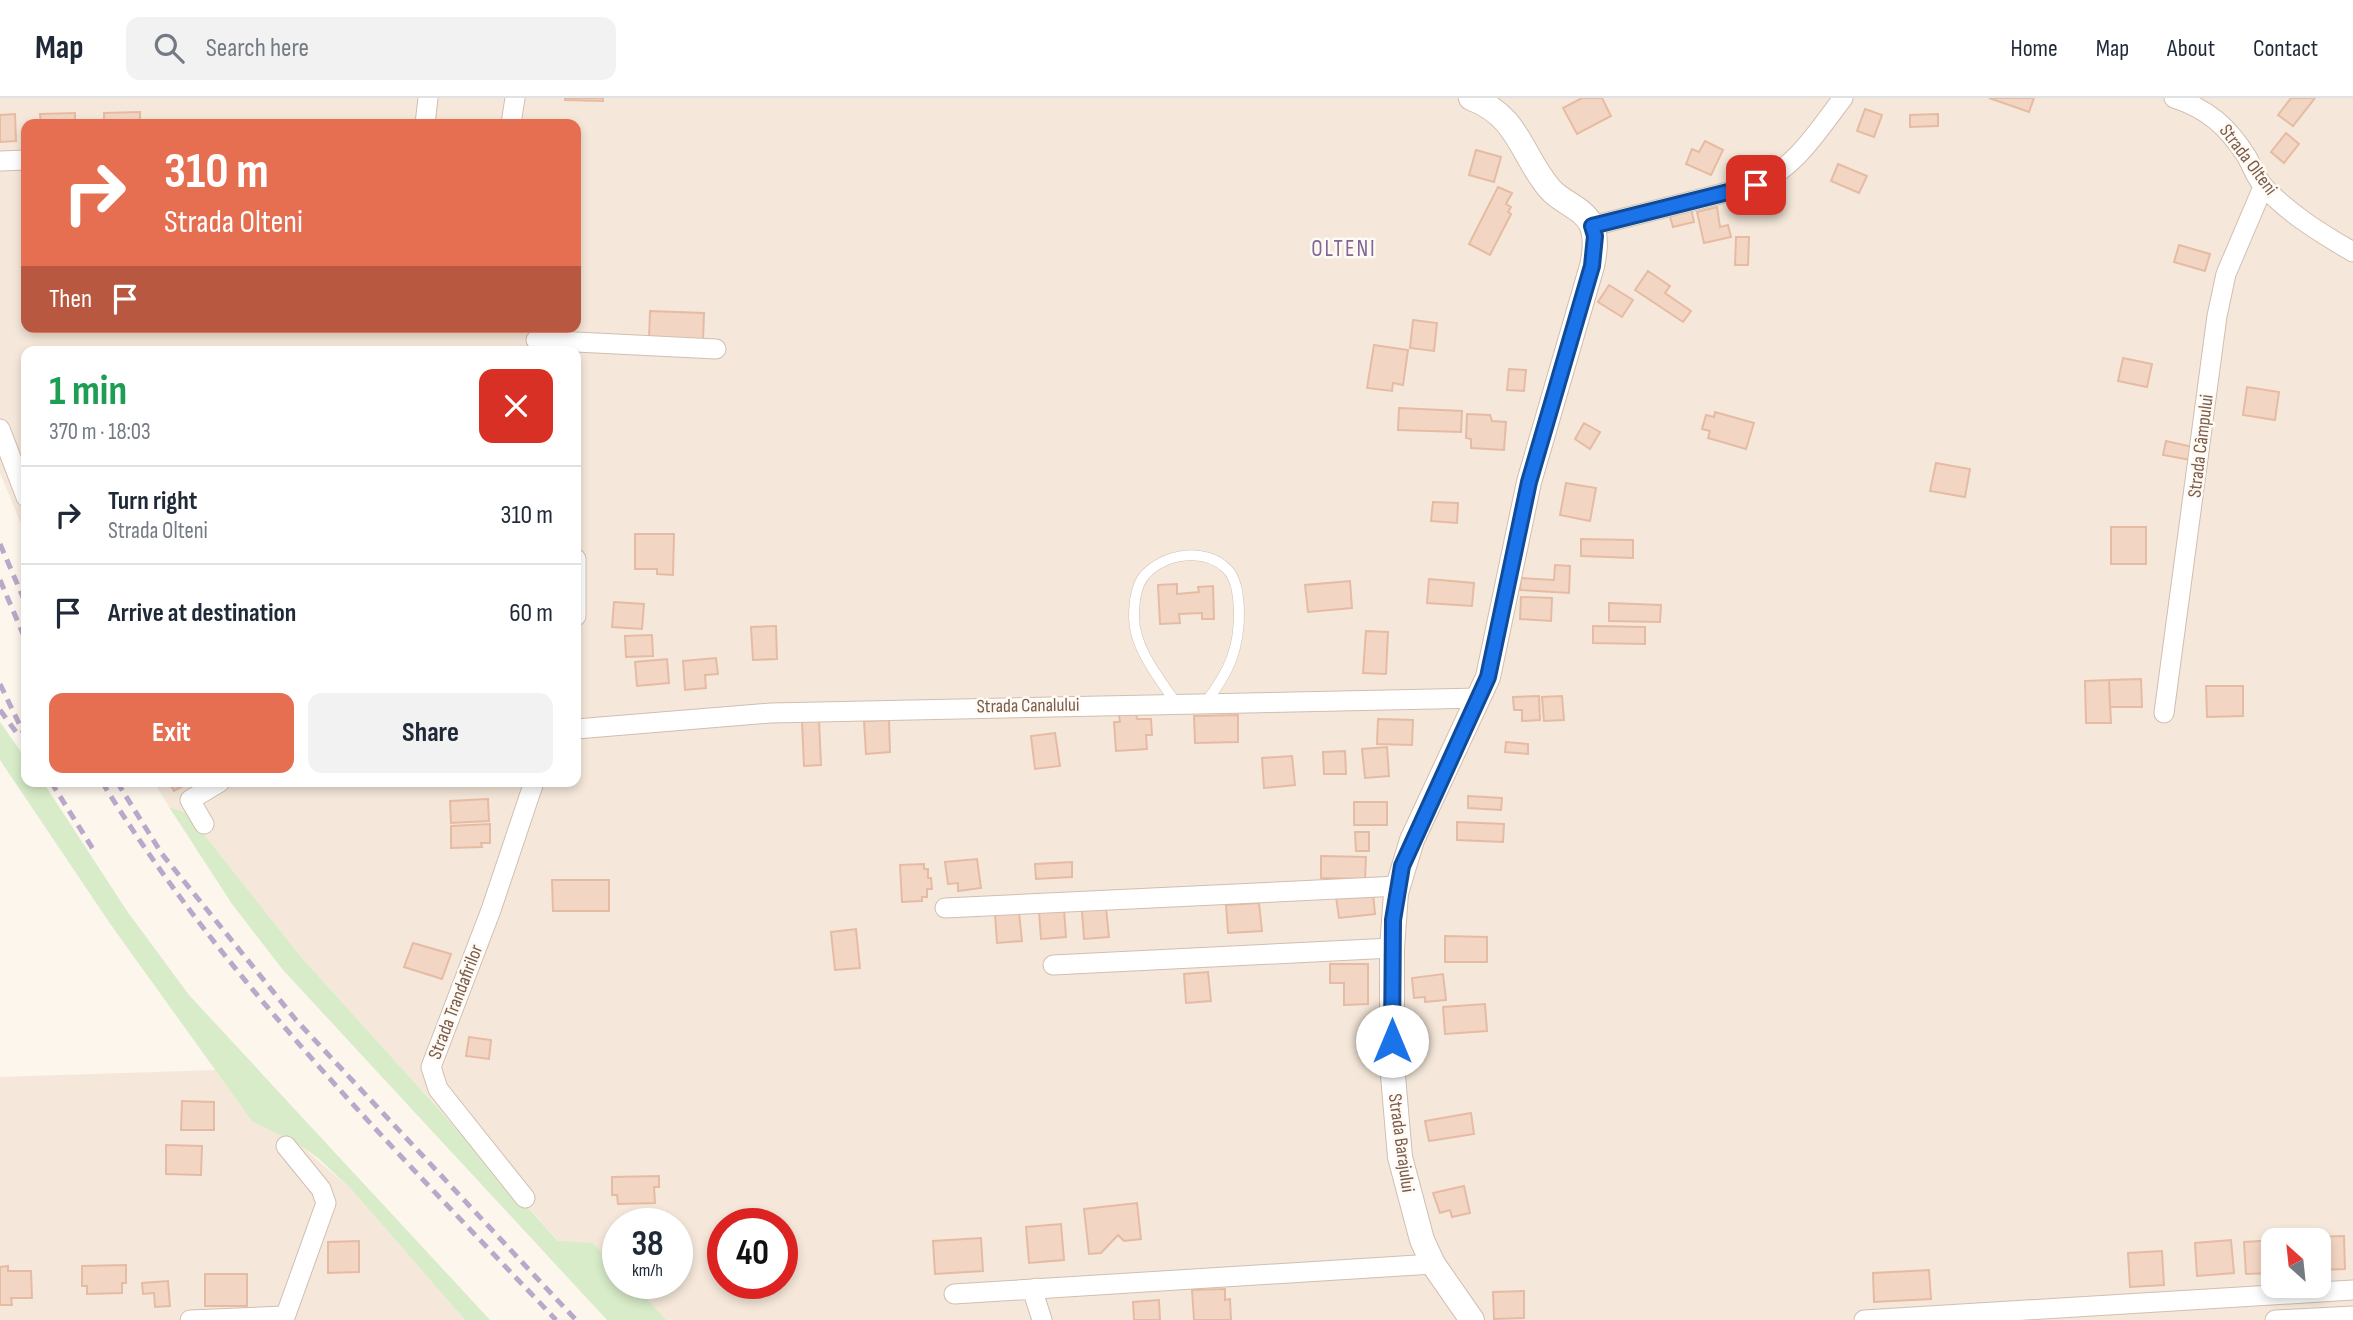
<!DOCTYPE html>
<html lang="en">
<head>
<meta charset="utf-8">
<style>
	body { margin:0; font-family:"Sofia Sans Condensed",sans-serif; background:#f2f2f3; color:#1f2937; height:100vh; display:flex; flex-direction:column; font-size:26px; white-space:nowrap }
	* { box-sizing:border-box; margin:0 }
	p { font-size:23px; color:#747a83 }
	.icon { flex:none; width:38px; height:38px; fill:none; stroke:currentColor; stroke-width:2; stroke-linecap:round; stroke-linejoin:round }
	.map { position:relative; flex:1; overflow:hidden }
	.details { position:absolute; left:21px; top:248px; width:560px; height:441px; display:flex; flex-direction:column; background:#fff; border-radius:14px; box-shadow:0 4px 10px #0003 }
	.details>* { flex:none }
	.guide { position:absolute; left:21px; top:21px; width:560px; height:214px; border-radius:14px; box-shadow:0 4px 10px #0003; background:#e76f51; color:#fff; overflow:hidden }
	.needle { width:46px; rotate:333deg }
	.buttons { position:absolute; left:2261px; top:1130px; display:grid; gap:14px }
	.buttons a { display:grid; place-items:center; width:70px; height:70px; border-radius:14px; background:#fff; box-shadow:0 4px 10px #0003; font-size:35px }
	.speed { position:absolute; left:602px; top:1110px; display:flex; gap:14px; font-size:35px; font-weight:700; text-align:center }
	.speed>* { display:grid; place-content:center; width:91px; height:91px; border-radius:50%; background:#fff; box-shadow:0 4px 10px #0003; line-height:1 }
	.speed small { font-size:18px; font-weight:400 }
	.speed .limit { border:10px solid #d22; background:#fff; color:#111 }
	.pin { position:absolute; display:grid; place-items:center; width:60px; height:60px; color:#fff; margin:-30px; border-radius:14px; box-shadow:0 4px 10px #0006 }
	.me { position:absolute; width:77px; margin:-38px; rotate:0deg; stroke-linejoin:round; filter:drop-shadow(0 0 5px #0008) }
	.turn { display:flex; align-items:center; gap:24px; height:147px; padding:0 28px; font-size:32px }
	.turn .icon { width:91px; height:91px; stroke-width:2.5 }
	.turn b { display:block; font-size:49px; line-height:60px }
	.then { display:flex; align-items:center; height:66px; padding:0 28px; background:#0003; gap:14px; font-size:26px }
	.round { display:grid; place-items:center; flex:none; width:74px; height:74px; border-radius:14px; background:#f2f2f3 }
	.summary { display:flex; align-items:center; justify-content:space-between; height:119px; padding:0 28px }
	h1 { font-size:42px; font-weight:700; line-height:52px; color:#1e9e55 }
	.primary-button { display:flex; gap:14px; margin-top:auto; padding:14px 28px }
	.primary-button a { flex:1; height:80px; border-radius:14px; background:#e76f51; color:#fff; font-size:28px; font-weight:700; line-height:80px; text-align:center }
	.primary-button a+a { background:#f2f2f3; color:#1f2937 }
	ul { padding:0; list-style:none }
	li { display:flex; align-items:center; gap:21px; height:98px; padding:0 28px; border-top:2px solid #e0e1e3 }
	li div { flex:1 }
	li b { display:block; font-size:26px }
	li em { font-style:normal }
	header { display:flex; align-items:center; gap:42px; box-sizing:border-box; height:98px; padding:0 35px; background:#fff; border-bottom:2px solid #e0e1e3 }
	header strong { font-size:33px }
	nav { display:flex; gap:38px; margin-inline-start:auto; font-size:24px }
	.search { width:490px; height:63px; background:#f2f2f3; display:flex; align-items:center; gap:18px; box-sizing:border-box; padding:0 24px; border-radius:14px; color:#747a83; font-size:26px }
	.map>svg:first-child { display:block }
	.residential { fill:#f5e8da; fill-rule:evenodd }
	.green { fill:#d8ecc9 }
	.building { fill:#f3d5c3; stroke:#e6bba3; stroke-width:2 }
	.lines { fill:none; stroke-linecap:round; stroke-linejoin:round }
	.service-casing { stroke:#d1beb0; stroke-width:11 }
	.minor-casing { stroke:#d1beb0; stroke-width:21 }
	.tertiary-casing { stroke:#d1beb0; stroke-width:26 }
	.service { stroke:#fff; stroke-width:10 }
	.minor { stroke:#fff; stroke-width:19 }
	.tertiary { stroke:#fff; stroke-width:24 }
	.rail { stroke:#b9a8c9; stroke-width:5; stroke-dasharray:10 7; stroke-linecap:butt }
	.route-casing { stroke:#114b97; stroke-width:18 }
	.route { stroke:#1a73e8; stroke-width:12 }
	.labels { text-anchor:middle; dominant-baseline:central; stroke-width:5; stroke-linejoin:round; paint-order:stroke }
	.street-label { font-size:19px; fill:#7a5c4d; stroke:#fffaf3 }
	.quarter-label { font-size:23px; letter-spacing:2px; fill:#846695; stroke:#fffaf3 }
</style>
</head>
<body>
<header>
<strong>Map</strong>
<div class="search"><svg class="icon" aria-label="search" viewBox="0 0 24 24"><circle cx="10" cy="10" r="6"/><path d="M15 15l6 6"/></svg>Search here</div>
<nav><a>Home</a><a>Map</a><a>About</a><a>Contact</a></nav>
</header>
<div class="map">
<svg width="2353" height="1222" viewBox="0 0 2353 1222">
	<rect width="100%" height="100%" fill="#fdf6ec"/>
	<path class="residential" d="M0,0H2353V1222H630L302,860L187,715L169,709L154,684H576V254H26V438L0,375ZM26,26H576V229H26ZM618,1125H677V1185H618ZM723,1125H782V1185H723ZM2273,1143H2319V1188H2273Z
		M216,972L253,1023L299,1046L351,1091L465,1222H0V979Z"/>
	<path class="green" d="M0,624L26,661V684H43L127,813L189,897L490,1222H465L351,1091L318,1060L298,1046L252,1023L111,827L0,662Z
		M169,709L187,715L302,860L558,1143L592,1145L618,1169V1185H632L666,1222H607L283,872L232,806Z"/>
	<path class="building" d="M565,0H603V3L565,2Z
		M1582,0H1602L1611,18L1577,36L1563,10Z
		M1989,0H2034L2029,14Z
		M2291,0H2315L2293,28L2278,17Z
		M1865,11L1882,17L1874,39L1857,33Z
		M140,14V26H104V15Z
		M75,15V26H41L40,16Z
		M15,16L16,43L0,44V17Z
		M1938,16V28L1910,29V17Z
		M2286,35L2299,46L2284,65L2271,54Z
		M1705,43L1723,52L1711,77L1686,66L1692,51L1699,54Z
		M1476,52L1501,59L1494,84L1469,77Z
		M1838,66L1867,78L1859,95L1831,83Z
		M1498,89L1512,95L1506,106L1511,109L1508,114L1511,116L1490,157L1469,146Z
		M1690,106L1694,124L1673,129L1668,112Z
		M1717,109L1720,129L1728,127L1731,139L1704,145L1697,114Z
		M576,112H580L579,142H576Z
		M1736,139H1749L1748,167H1735Z
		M2179,147L2210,156L2205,173L2174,164Z
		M1648,173L1670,188L1665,195L1691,213L1683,224L1635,192Z
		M1609,187L1633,202L1622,219L1598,204Z
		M650,213L704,215L703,243L649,241Z
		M1413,222L1437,225L1434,253L1410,250Z
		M1374,247L1408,252L1403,287L1393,285L1392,293L1367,290Z
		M2123,260L2152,266L2147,289L2118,283Z
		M1509,271L1526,272L1524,293L1507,292Z
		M2247,289L2279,294L2275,322L2243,317Z
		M1399,310L1462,313L1461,334L1398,332Z
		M1715,314L1754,325L1746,351L1708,340L1710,333L1702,331L1706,317L1714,319Z
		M1467,316L1490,317L1492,323L1506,324L1504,352L1471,350V341L1466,340Z
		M1584,325L1600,334L1590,351L1575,341Z
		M2166,343L2193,349L2191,362L2163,357Z
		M1936,365L1970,371L1965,399L1930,393Z
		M1566,385L1596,390L1590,423L1560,417Z
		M1433,404L1458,405L1457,425L1431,423Z
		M2111,429H2146V466H2111Z
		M635,436H674L673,477L657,476V471H635Z
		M1581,441L1633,442V460L1581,458Z
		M1555,467L1570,468L1569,495L1520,492L1521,480L1554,482Z
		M1429,481L1474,485L1472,508L1427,505Z
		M1350,483L1352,510L1308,514L1305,487Z
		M1177,486V496L1199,494L1198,489L1213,488L1214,521H1202V515L1179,516L1180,525L1160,526L1158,487Z
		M1521,499L1552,500L1551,523L1520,521Z
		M614,504L644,506L642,531L612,529Z
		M1609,505L1661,507L1660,524L1609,523Z
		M776,528L777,561L753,562L751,529Z
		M1593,528L1645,529V546L1593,545Z
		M1366,533L1388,534L1386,576L1363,575Z
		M652,537L653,558L626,559L625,538Z
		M716,560L718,576L705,577L706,590L685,592L683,563Z
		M667,561L669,585L637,588L635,564Z
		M2141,581L2142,609H2110L2109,582Z
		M2109,582L2111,625H2086L2085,583Z
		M2206,588H2243V618L2207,619Z
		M1539,598L1540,622L1522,623V612H1514L1513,599Z
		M1562,598L1564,622L1544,623L1542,599Z
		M1136,615L1137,621H1151L1152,637H1146L1147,651L1116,653L1114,624H1120L1119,617Z
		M1238,617V644L1195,645L1194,618Z
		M1378,621L1413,622L1412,647L1377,646Z
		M819,622L821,667L804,668L802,623Z
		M889,622L890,654L866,656L864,623Z
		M1055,635L1060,668L1035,671L1031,638Z
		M1506,644L1528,646V656L1505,654Z
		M1387,649L1389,678L1365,680L1362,651Z
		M1345,653L1346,676H1324L1323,654Z
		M1292,658L1295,687L1264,690L1262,660Z
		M169,684H188V685L174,693Z
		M1468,698L1502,700L1501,712L1468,710Z
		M488,701L489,723L451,725L450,703Z
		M1354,704H1387V727H1354Z
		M1457,724L1504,726L1503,744L1457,742Z
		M490,726V745H481L482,749L451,750V728Z
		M1355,734H1369V753H1356Z
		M1321,758L1366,759L1365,781L1321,780Z
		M977,761L981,790L958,793V785L948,786L945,764Z
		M1072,764V779L1036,781L1035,766Z
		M924,766V771H928V780H931L932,791H927V799H922V803L902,804L900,767Z
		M552,782H609V813H553Z
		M1373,795L1375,816L1339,820L1336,799Z
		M1259,805L1262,833L1228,835L1226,807Z
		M1106,810L1109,839L1084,841L1082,813Z
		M1064,811L1066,839L1041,841L1039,813Z
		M1019,814L1022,843L997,845L995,816Z
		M856,831L860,870L835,872L831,834Z
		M1445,838L1487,839V864H1445Z
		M413,845L451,856L442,881L404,869Z
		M1330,866H1368V906L1344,907V885H1330Z
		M1208,874L1211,903L1186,905L1184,876Z
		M1443,876L1446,902L1425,904V899L1414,900L1412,880Z
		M1485,906L1487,933L1445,936L1443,909Z
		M469,939L491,942L489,961L466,958Z
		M182,1003L214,1004V1032H181Z
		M1471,1015L1474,1036L1429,1043L1425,1023Z
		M166,1047L202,1048L201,1077L166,1076Z
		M659,1078V1089H654L655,1105L618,1106L617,1097H612V1079Z
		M1464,1088L1470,1115L1452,1119L1450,1112L1440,1115L1433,1095Z
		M1137,1105L1141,1141L1124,1143L1118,1137L1101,1155L1089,1156L1084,1111Z
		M1061,1126L1064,1162L1029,1165L1026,1129Z
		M2344,1138L2345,1171L2319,1172V1143H2309V1139Z
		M981,1140L983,1173L935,1176L933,1143Z
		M2231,1142L2234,1175L2197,1178L2195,1145Z
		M2276,1142L2273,1143V1175L2246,1176L2244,1144Z
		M359,1143V1174L328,1175V1144Z
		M2162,1153L2164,1187L2130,1189L2128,1155Z
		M126,1167V1185H122V1195L87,1196V1188H82V1168Z
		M8,1168V1173H31L32,1200H11L12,1207H0V1169Z
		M1929,1172L1931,1201L1874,1204L1873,1175Z
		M205,1176H247V1208H205Z
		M168,1183L170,1208L155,1209L154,1195L143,1196L142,1185Z
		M1225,1191V1202L1230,1201L1231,1222H1194L1192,1192Z
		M1524,1193V1220L1494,1221L1493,1194Z
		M1159,1202L1160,1222H1134L1133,1204Z"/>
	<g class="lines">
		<g class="service-casing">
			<path id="service" d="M1176,605C1159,580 1134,550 1134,519C1134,505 1136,488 1144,478C1164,455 1205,449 1227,471C1237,481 1238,498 1239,511C1240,550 1229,574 1206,604"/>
		</g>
		<g class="minor-casing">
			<path id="minor" d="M2174,0C2208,11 2228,29 2247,59C2253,70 2257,83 2266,91C2291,117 2322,136 2353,154
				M425,26L428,0
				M511,26L515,0
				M0,63L26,62
				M1592,128L1756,87C1796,69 1817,34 1843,0
				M536,242L716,251
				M0,331L26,399
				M576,461V518
				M2164,615L2217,218L2226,176L2263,89
				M576,631L771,615L1480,600
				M204,726L190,702L220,684
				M945,810L1399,788
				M1053,867L1392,850
				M525,1100L438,991L431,969L491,812L534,684
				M1037,1190L1035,1200L1042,1222
				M954,1196L1433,1166
				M190,1222L284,1218
				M284,1222L326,1105L321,1091L286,1048
				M1864,1222L2353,1192
				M2275,1222L2353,1218"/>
		</g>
		<g class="tertiary-casing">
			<path id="tertiary" d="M1471,0C1520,19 1520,56 1550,91C1562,105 1582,109 1591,126C1597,139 1595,154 1592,168L1529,384L1488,579L1412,742L1396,795L1392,850V966L1400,1059L1422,1142L1433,1166L1472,1222"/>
		</g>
		<use href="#service" class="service"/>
		<use href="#minor" class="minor"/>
		<use href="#tertiary" class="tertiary"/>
		<path class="rail" d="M0,446L26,506
			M0,482L26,543
			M0,586L26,640
			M0,612L16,634
			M51,684L93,751
			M102,684C224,883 397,1053 556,1222
			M117,684L162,756L296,922L576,1222"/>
	</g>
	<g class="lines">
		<g class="route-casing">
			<path id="route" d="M1392,943L1393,822L1402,768L1488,579L1529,384L1592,168L1595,138L1592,128L1756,87"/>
		</g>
		<use href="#route" class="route"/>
	</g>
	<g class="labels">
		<g class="street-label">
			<text transform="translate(2248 62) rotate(53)">Strada Olteni</text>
			<text transform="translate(2201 348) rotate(-83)">Strada Câmpului</text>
			<text transform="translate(1028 608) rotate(-1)">Strada Canalului</text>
			<text transform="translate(456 904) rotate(-69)">Strada Trandafirilor</text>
			<text transform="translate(1401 1045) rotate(82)">Strada Barajului</text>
		</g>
		<g class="quarter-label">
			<text x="1344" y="151">OLTENI</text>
		</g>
	</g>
</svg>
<div class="buttons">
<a><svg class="needle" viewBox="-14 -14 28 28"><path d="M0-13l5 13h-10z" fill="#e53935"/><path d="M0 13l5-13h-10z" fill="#747a83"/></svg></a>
</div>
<div class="speed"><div>38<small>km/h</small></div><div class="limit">40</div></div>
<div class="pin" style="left:1756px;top:87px;background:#d93025"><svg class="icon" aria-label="arrive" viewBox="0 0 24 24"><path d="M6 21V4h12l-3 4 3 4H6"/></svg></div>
<svg class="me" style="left:1392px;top:943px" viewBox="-20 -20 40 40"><circle r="19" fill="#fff"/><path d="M0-13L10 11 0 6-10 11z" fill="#1a73e8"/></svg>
<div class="guide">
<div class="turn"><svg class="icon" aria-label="right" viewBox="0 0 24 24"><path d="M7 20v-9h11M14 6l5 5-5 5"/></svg><div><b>310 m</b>Strada Olteni</div></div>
<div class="then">Then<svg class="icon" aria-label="arrive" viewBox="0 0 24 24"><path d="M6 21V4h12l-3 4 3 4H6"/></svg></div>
</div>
<section class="details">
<div class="summary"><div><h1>1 min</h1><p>370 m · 18:03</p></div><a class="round" style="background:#d93025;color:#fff"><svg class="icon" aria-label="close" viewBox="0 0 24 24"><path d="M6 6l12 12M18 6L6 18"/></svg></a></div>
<ul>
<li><svg class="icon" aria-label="right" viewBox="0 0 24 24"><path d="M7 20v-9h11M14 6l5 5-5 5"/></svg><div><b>Turn right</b><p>Strada Olteni</p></div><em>310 m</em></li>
<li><svg class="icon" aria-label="arrive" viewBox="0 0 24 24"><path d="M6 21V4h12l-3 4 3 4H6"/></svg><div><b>Arrive at destination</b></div><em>60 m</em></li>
</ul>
<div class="primary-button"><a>Exit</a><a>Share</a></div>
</section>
</div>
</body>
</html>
